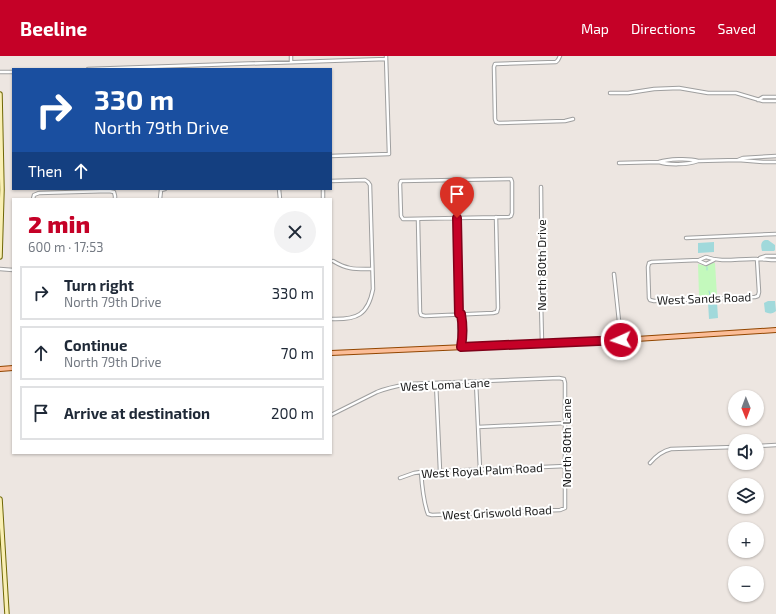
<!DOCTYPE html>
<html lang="en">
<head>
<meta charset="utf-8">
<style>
	body { margin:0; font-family:"Exo 2",sans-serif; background:#f2f2f3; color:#1f2937; height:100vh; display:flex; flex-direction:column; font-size:15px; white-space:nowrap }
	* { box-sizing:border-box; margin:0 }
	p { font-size:13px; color:#747a83 }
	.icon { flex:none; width:22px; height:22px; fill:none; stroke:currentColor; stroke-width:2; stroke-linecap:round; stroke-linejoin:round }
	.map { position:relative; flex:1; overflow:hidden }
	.drawer { position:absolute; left:12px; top:142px; width:320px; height:256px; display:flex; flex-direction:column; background:#fff; border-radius:0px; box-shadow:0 1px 3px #0004 }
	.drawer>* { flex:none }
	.hud { position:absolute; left:12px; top:12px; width:320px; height:122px; border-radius:0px; box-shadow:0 1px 3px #0004; background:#1a4fa0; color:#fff; overflow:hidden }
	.needle { width:26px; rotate:179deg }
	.controls { position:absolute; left:728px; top:334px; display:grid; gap:8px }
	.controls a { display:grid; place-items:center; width:36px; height:36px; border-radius:50%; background:#fff; box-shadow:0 1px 3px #0004; font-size:20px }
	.pin { position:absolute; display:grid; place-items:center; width:34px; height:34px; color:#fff; margin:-41px -17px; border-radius:50% 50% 50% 0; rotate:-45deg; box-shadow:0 0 4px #0007 }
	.pin .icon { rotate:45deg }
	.me { position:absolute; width:44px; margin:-22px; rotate:267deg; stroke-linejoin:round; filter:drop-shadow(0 0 3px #0008) }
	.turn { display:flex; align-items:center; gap:14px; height:84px; padding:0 16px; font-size:18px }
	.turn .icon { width:52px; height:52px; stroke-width:2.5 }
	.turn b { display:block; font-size:28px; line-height:34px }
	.then { display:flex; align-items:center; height:38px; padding:0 16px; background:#0003; gap:8px; font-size:15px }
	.round { display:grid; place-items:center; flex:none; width:42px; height:42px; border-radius:21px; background:#f2f2f3 }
	.summary { display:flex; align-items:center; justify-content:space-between; height:68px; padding:0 16px }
	h1 { font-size:24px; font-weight:800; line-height:30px; color:#c50127 }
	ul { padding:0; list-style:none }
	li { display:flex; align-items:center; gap:12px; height:54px; margin:0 8px 6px; padding:0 8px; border:2px solid #e0e1e3; border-radius:0px }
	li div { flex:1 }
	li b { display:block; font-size:15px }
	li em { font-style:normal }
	header { display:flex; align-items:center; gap:24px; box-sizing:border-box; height:56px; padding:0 20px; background:#c50127; color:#fff }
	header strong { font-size:19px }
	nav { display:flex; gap:22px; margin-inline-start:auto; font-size:14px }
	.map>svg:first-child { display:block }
	.park { fill:#c3f9bc }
	.water { fill:#a1d9db }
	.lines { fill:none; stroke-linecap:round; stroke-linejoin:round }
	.stream { stroke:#a1d9db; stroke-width:1 }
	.street-casing { stroke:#9f9f9f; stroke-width:4.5 }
	.secondary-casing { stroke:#6f6705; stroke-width:5.5 }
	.primary-casing { stroke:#924601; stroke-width:6 }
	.street { stroke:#fff; stroke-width:2.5 }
	.secondary { stroke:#f9efb3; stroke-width:3.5 }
	.primary { stroke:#fbbd98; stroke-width:4 }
	.route-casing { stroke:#800119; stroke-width:10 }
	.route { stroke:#c50127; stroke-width:7 }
	.labels { text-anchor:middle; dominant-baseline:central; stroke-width:4; stroke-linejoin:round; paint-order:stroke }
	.street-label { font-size:12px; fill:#1b1b1b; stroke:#fff }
</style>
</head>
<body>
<header>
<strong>Beeline</strong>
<nav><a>Map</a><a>Directions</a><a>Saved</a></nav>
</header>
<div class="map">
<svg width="776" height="558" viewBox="0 0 776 558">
	<rect width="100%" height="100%" fill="#ede6e1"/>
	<path class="park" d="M713,207H715L717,240H699L698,208L706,210Z"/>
	<path class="water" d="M765,184H768L775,189V194L774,195H762C761,191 760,186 765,184Z
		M714,186V196L698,197V187Z
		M768,245H775L776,255C773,258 769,258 765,256L764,247Z
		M708,246H717L718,262L709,263Z"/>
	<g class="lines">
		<path class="stream" d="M707,211V214
			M709,235L710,239"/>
		<g class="street-casing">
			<path id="street" d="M291,0V6
				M560,0L558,4L556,6L495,8L494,11L495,63L496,66L499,67L565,65L573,63
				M88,13L386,3
				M0,16H13
				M610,37H628L654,33L679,32L708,37H736L763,45H776
				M758,44L763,41H776
				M331,100L389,98L386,0
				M738,104L743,102L776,100
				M659,106C668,109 688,109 698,105L738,104L763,106H776
				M619,107L659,106C668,103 689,102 698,105
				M508,123H511L512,126V157L511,160L509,161L406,163H403L401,160L400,128L401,125Z
				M331,125L365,124L368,126L370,129L373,233C368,259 357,264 331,263
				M541,131L542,232L541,245L542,287
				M279,133L280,143
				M323,133V143
				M33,143L34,139L39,137L109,135L114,136L115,140V143
				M160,143L161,134L165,133
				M457,162L459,258
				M418,163L420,256L421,259L425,260L493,257L497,256L498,252L496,161
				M686,182L776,178
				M760,202L766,200H776
				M757,203L759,236L758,240L755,241L654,245L650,244L649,242L648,211L649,207L652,206L699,204L706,201C722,207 740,202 757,203C764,203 768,204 776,204
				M333,205C348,214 355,213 372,213
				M699,205L706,208L714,204
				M0,213L13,214
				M614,218L621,284
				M461,258C458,269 459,280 461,291
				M461,259L462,265V287
				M476,326L480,414
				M436,327L440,415
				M331,359L377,336C387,332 397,330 408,328L559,322L564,323L565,327V452L560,454L432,459L428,458C423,445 422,430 421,416
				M478,371L566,367
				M757,390L776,389
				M650,407C656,400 662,395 671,393L735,391
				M400,422L414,417L421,416L566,410"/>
		</g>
		<g class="secondary-casing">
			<path id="secondary" d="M0,38L2,134L0,201
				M0,443L7,558"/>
		</g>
		<g class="primary-casing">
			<path id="primary" d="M331,297L621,284L776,274
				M0,313L13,312"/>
		</g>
		<use href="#street" class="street"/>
		<use href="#secondary" class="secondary"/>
		<use href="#primary" class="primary"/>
	</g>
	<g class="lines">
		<g class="route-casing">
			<path id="route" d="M457,162L459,258H461C463,269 463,280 461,291L621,284"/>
		</g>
		<use href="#route" class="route"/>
	</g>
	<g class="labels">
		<g class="street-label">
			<text transform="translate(541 209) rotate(-90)">North 80th Drive</text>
			<text transform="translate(704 242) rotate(-2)">West Sands Road</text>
			<text transform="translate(445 328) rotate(-3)">West Loma Lane</text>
			<text transform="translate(566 387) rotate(-90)">North 80th Lane</text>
			<text transform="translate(482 414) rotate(-3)">West Royal Palm Road</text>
			<text transform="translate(497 456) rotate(-3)">West Griswold Road</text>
		</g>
	</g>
</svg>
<div class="controls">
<a><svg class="needle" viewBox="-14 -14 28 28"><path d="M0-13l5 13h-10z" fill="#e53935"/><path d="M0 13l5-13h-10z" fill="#747a83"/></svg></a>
<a><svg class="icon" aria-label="sound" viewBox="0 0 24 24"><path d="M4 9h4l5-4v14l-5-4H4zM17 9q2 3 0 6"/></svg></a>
<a><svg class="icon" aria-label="layers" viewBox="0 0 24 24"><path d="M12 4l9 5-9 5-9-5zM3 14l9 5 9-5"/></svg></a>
<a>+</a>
<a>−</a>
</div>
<div class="pin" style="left:457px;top:162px;background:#d93025"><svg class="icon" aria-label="arrive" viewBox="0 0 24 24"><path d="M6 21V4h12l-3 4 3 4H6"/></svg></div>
<svg class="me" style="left:621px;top:284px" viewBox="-20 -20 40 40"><circle r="17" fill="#c50127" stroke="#fff" stroke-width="3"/><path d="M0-11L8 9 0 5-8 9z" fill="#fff"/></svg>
<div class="hud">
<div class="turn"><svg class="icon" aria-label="right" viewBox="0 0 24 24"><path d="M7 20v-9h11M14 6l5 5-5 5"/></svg><div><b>330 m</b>North 79th Drive</div></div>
<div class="then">Then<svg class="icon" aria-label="ahead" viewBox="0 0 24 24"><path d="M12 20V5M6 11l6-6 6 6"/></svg></div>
</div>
<section class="drawer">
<div class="summary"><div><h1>2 min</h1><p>600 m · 17:53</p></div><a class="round"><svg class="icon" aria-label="close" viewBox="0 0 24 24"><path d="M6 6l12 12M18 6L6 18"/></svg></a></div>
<ul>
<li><svg class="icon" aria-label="right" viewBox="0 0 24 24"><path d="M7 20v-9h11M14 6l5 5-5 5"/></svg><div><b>Turn right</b><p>North 79th Drive</p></div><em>330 m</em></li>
<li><svg class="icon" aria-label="ahead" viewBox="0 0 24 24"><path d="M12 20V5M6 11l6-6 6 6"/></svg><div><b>Continue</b><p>North 79th Drive</p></div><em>70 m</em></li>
<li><svg class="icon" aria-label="arrive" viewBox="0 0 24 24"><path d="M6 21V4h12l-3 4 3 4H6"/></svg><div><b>Arrive at destination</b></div><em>200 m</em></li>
</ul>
</section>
</div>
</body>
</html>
